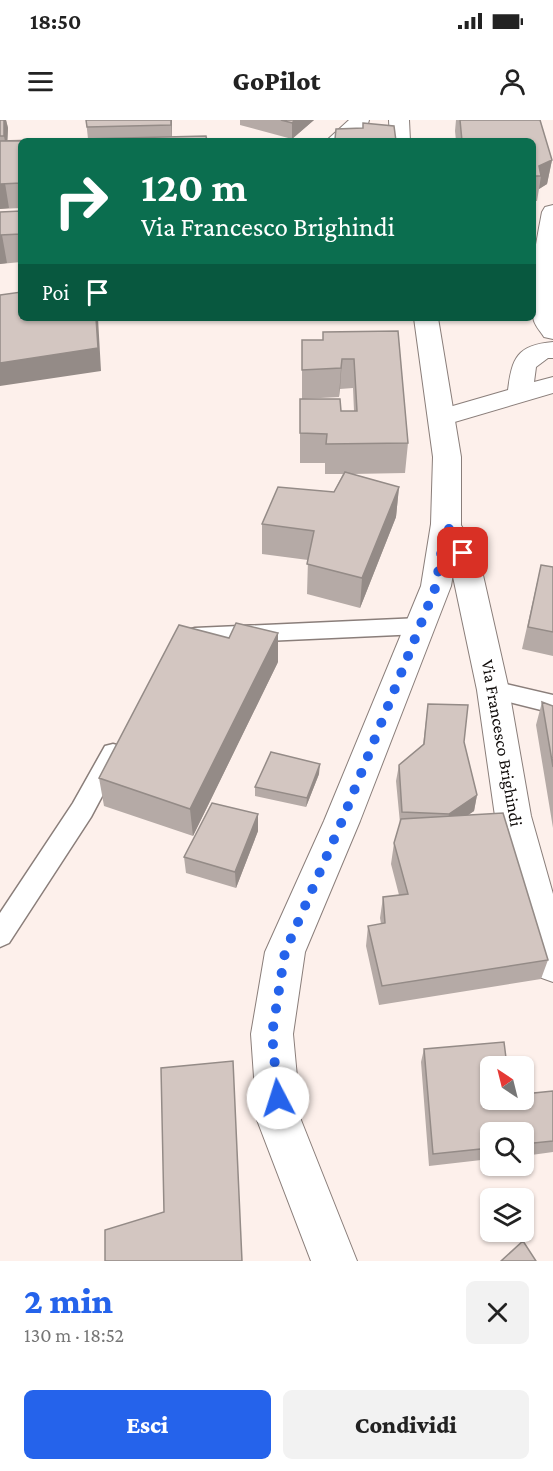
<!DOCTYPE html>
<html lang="it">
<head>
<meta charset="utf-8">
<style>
	body { margin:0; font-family:"Crimson Pro",serif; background:#f2f2f2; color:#222; height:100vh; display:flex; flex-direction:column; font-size:22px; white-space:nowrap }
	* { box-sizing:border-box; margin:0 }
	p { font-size:20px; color:#767676 }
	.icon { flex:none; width:33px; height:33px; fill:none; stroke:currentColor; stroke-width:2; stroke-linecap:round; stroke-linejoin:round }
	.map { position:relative; height:1141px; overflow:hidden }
	.side { display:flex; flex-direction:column; background:#fff; flex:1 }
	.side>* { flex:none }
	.hud { position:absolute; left:18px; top:18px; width:518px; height:183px; border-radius:9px; box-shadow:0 2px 4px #0004; background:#0b6e4f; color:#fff; overflow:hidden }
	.needle { width:39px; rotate:325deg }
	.controls { position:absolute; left:480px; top:936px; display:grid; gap:12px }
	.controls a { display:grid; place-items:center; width:54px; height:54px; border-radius:9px; background:#fff; box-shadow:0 2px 4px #0004; font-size:30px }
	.pin { position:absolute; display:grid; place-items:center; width:51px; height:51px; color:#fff; margin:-26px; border-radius:12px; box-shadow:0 3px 9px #0006 }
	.me { position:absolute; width:66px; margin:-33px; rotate:355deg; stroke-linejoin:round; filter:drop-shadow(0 0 4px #0008) }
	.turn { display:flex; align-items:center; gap:21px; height:126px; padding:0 24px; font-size:27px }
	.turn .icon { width:78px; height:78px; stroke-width:2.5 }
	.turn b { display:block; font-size:42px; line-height:51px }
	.then { display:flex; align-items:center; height:57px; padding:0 24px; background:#0003; gap:12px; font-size:22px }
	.round { display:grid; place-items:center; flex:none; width:63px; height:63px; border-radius:9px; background:#f2f2f2 }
	.head { display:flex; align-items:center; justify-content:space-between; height:102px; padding:0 24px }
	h1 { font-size:36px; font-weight:800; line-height:45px; color:#2563eb }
	.primary-button { display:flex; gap:12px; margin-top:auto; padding:12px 24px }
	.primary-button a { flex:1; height:69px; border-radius:9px; background:#2563eb; color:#fff; font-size:24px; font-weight:800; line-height:69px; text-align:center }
	.primary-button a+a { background:#f2f2f2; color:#222 }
	.status { display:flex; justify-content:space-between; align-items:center; height:42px; padding:0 30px; background:#fff; direction:ltr }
	.status svg { height:16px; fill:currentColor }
	header { display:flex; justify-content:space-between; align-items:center; height:78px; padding:0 24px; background:#fff; font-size:27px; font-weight:800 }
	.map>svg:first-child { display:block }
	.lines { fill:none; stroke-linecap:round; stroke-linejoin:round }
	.service-casing { stroke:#8a7e7a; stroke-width:3 }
	.minor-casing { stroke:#8a7e7a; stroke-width:2 }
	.secondary-casing { stroke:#8a7e7a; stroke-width:2 }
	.service { fill:#fff; fill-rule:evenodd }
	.minor { fill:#fff; fill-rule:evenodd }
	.secondary { fill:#fff; fill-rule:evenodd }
	.wall { fill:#b5aaa6 }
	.shaded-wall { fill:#948b87 }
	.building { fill:#d3c6c1; stroke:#948b87; stroke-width:1.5 }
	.route { stroke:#2563eb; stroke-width:10; stroke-dasharray:0 18 }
	.labels { text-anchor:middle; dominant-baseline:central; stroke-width:4.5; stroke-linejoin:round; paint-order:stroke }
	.street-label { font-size:18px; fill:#100c0a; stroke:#fff }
</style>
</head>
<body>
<div class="status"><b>18:50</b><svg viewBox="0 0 49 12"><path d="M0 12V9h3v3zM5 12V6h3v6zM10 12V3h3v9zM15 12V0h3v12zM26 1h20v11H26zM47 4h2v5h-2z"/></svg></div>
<header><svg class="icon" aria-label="menu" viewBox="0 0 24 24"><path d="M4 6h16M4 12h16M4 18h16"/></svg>GoPilot<svg class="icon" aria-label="person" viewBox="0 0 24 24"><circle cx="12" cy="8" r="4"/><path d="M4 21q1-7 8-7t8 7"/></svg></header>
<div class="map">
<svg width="553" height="1141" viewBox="0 0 553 1141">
	<rect width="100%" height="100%" fill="#fdf0eb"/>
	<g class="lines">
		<g class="service-casing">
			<path id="service" d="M420,498L428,500L431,506L428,512L420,514L200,524L188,530L180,528L177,522L187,510L195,508Z
				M493,561L553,575V593L485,576L482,570L485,564Z
				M113,624L121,626L125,633L91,697L9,823L0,827V793L73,683L105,626Z"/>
		</g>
		<g class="minor-casing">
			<path id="minor" d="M349,0H369C365,20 342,21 326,21Z
				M553,85V219L544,217C541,212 536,207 534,201C525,176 537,119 542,92L545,87Z
				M553,222V238H548L536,247L534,262L553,257V273L441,306L432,304L428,298L432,292L508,270C512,238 517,225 553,222Z
				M446,394L456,397L478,433L509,570L531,696L553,774V862L539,857L533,844L495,696L477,570L448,433L431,404L436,397Z"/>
		</g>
		<g class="secondary-casing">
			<path id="secondary" d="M389,0H409L410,21H390Z
				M414,198H438L461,337V404L451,466L360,701L305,832L293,914L301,1000L357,1141H311L257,1000L251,914L265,832L324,701L421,466L431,404L433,337Z"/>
		</g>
		<use href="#service" class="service"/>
		<use href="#minor" class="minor"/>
		<use href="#secondary" class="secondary"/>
	</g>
	<path class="wall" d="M0,0H6L8,8L7,21L88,19L86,0H172V17L21,21V88L0,89Z
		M240,0H314L292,19L240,5Z
		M456,0H540L552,40L547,64L539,69L537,81H532V21H456L455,11Z
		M336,9L396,21H335Z
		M21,91V142L0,144V92Z
		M398,211L408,323L405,353L352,354L399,367L396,397L360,488L307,474L308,440L262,434V404L334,372L343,354H325V343H300V279L341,291H354L353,268L340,269L339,277L302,279V220H322Z
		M541,445L553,447V536L522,529Z
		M278,542L193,716L104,686L99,658Z
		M542,582L553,586V708L536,605Z
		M428,584L464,622L477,675L474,691L468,695L548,840L541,859L379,885L366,826L368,806L381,804L380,798L383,777L399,775L391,744L394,723L400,703L396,661L399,645L423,625Z
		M319,654L306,687L255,676V667Z
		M258,694V711L236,768L186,753L184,737Z
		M424,929L490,980L553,971V1032L524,1036V1012H490V1039L429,1046L421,942Z"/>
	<path class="shaded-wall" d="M4,0H6L8,8L7,32L4,16Z
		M171,0H172V21Z
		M295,0H314L292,19V3Z
		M552,40L547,64L539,69L541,56L539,46Z
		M5,63L9,88L0,89V64Z
		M0,115H2L7,143L0,144Z
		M96,198H98L101,251L0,266V243Z
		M342,239L340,269L339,277L341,248Z
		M399,367L396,397L360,488L362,458Z
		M278,513V542L193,716L190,689Z
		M320,644L319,654L306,687L307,678Z
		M477,675L474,691L446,710L449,694Z
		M258,694V711L236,768L235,752Z"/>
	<path class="building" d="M0,0H4V16H0Z
		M86,0H171V5L87,7Z
		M281,0H295L292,3Z
		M460,0H540L552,40L539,46L541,56H532V21H462Z
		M363,3L394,6L396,21H346V19H335L336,9L363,8Z
		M206,16L207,21H21V63L0,64V21Z
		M21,91V114L0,115V92Z
		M21,172V198H96L98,228L0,243V175Z
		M398,211L408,323L326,324L327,314L300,313V279H340L341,291H357L354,239H342L341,248L302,250V220H323V212Z
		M345,352L399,367L362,458L307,444L314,411L262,404L278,367L334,372Z
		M541,445L553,447V512L528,507Z
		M236,503L278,513L190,689L99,658L179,505L229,518Z
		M542,582L553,586V647Z
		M428,584L468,585L464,622L477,675L449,694L402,692L399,645L424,624Z
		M271,632L320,644L307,678L255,667Z
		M212,683L258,694L235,752L184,737Z
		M503,693L548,840L382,866L368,806L385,803L383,777L408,774L394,723L401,699Z
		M504,922L507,946H490V980H524V974L553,971V1021L524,1024V1012H490V1028L433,1034L424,929Z
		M233,941L242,1141H105V1110L164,1092L161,948Z
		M523,1121L536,1141H501Z"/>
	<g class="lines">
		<path class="route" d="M278,978L272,914L285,832L342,701L436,466L446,404L463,433"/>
	</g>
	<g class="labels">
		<g class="street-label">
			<text transform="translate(502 623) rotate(80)">Via Francesco Brighindi</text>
		</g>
	</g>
</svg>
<div class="controls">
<a><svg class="needle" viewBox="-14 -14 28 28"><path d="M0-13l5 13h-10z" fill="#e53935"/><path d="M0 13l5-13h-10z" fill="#767676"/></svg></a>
<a><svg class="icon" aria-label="search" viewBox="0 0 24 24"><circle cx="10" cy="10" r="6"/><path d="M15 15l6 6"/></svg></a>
<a><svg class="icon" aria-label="layers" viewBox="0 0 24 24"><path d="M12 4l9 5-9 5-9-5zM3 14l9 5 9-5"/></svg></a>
</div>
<div class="pin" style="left:463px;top:433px;background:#d93025"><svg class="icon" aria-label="arrive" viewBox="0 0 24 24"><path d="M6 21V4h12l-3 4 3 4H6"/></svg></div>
<svg class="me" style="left:278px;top:978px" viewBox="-20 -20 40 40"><circle r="19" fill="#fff"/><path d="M0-13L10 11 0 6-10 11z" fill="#2563eb"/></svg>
<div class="hud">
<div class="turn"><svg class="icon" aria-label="right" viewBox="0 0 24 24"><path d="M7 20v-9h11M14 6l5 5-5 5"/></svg><div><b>120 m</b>Via Francesco Brighindi</div></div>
<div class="then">Poi<svg class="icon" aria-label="arrive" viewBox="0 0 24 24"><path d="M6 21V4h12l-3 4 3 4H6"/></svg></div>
</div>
</div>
<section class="side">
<div class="head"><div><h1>2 min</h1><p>130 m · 18:52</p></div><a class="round"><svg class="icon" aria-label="close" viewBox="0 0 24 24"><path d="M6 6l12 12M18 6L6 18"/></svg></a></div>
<div class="primary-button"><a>Esci</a><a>Condividi</a></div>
</section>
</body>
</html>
